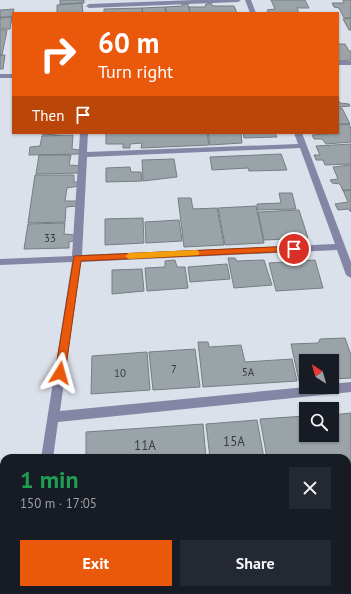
<!DOCTYPE html>
<html lang="en">
<head>
<meta charset="utf-8">
<style>
	body { margin:0; font-family:"PT Sans",sans-serif; background:#242831; color:#f1f3f6; height:100vh; display:flex; flex-direction:column; font-size:15px; white-space:nowrap }
	* { box-sizing:border-box; margin:0 }
	p { font-size:13px; color:#9ea1a6 }
	.icon { flex:none; width:22px; height:22px; fill:none; stroke:currentColor; stroke-width:2; stroke-linecap:round; stroke-linejoin:round }
	.map { position:relative; flex:1; overflow:hidden }
	.sheet { position:absolute; left:0px; top:454px; width:351px; height:140px; display:flex; flex-direction:column; background:#171b24; border-radius:12px 12px 0 0; box-shadow:0 1px 3px #0004 }
	.sheet>* { flex:none }
	.banner { position:absolute; left:12px; top:12px; width:327px; height:122px; border-radius:0px; box-shadow:0 1px 3px #0004; background:#ea580c; color:#fff; overflow:hidden }
	.needle { width:26px; rotate:323deg }
	.buttons { position:absolute; left:299px; top:354px; display:grid; gap:8px }
	.buttons a { display:grid; place-items:center; width:40px; height:40px; border-radius:0px; background:#171b24; box-shadow:0 1px 3px #0004; font-size:20px }
	.pin { position:absolute; display:grid; place-items:center; width:34px; height:34px; color:#fff; margin:-17px; border:2px solid #fff; border-radius:50%; box-shadow:0 1px 4px #0007 }
	.me { position:absolute; width:44px; margin:-22px; rotate:8deg; stroke-linejoin:round; filter:drop-shadow(0 0 3px #0008) }
	.turn { display:flex; align-items:center; gap:14px; height:84px; padding:0 20px; font-size:18px }
	.turn .icon { width:52px; height:52px; stroke-width:2.5 }
	.turn b { display:block; font-size:28px; line-height:34px }
	.then { display:flex; align-items:center; height:38px; padding:0 20px; background:#0003; gap:8px; font-size:15px }
	.round { display:grid; place-items:center; flex:none; width:42px; height:42px; border-radius:0px; background:#242831 }
	.headline { display:flex; align-items:center; justify-content:space-between; height:68px; padding:0 20px }
	h1 { font-size:24px; font-weight:700; line-height:30px; color:#1e9e55 }
	.button { display:flex; gap:8px; margin-top:auto; padding:8px 20px }
	.button a { flex:1; height:46px; border-radius:0px; background:#ea580c; color:#fff; font-size:16px; font-weight:700; line-height:46px; text-align:center }
	.button a+a { background:#242831; color:#f1f3f6 }
	.map>svg:first-child { display:block }
	.building { fill:#99a3a8; stroke:#757e83 }
	.lines { fill:none; stroke-linecap:round; stroke-linejoin:round }
	.minor { fill:#8585a6; fill-rule:evenodd }
	.route { fill:#ea580c; stroke:#983908 }
	.slow { fill:#f59e0b }
	.labels { text-anchor:middle; dominant-baseline:central; stroke-width:3; stroke-linejoin:round; paint-order:stroke }
	.number-label { font-size:11px; fill:#383c40 }
	.near-number-label { font-size:13px; fill:#383c40 }
</style>
</head>
<body>
<div class="map">
<svg width="351" height="594" viewBox="0 0 351 594">
	<rect width="100%" height="100%" fill="#dbe1ea"/>
	<path class="building" d="M60,0H84V3L60,4Z
		M271,0H305L309,8H297L299,13H269L267,10L275,9Z
		M343,0H351V18H344L339,8L334,7L332,3H344Z
		M82,3L83,13H57V5Z
		M211,3L213,6H234L237,13H190L189,7H205L206,4Z
		M182,4H188L190,13H167L165,7L182,6Z
		M165,7L166,13H143L142,8Z
		M142,8L143,13H104V9Z
		M14,9L12,17L0,18V10Z
		M0,17H12L10,29H0Z
		M351,18V30H349L343,19Z
		M0,30H7L2,55H0Z
		M338,44H345L349,51H351V60L338,61Z
		M0,55H5L3,69H0Z
		M338,100L340,103L349,104L350,106L338,107Z
		M338,108H342L350,124H338Z
		M349,124L351,129V142L326,144L322,139H314L312,135L338,133V125Z
		M43,133H73L42,135Z
		M106,133H207L209,145L141,148L142,143L130,144V148H123V144H106Z
		M208,133H241L242,143L210,145Z
		M243,133H275L277,137L244,138Z
		M73,135L72,149L80,150V154L29,155L30,147L40,146L42,136Z
		M351,144V164L325,165L323,160H316L314,155H320L316,146Z
		M281,154L287,170L249,171L248,168L212,170L210,157Z
		M39,155H71L69,165L81,166L80,173L36,174Z
		M174,159L177,177L143,181L142,160Z
		M351,165V190L343,191L340,184L332,183L330,180L338,179L333,167Z
		M130,167L131,172H141L142,181L106,182V168Z
		M35,175H74V182H79V186L67,188L65,201H78L77,206L66,207L65,222L28,223Z
		M343,190H351V212L348,209L338,210L335,204L348,202Z
		M279,193H292L296,209L257,210V204L281,203Z
		M178,198H191L193,209L217,208L224,245L184,247Z
		M256,206L264,243L225,245L218,208Z
		M299,210L308,238L264,240L258,212Z
		M143,218L144,243L105,245V219Z
		M179,220L182,241L146,243L145,222Z
		M65,223L64,234L75,235L74,241L69,242V248L24,249L28,224Z
		M228,258H235L237,261L264,260L272,285L234,288Z
		M175,260L177,267H185L188,288L147,291L145,268L165,267V261Z
		M315,260L323,288L276,291L269,263Z
		M227,264L230,279L190,282L188,267Z
		M142,269L144,291L112,294V270Z
		M345,338L351,355V378L332,379V361H306V381H299L291,344L318,343L320,339Z
		M198,342H208L209,347L241,345L245,362L292,359L297,381L203,387Z
		M195,349L200,387L153,390L149,352Z
		M147,352L150,390L91,394L92,356Z
		M351,413V476H347V458H267L260,419L306,416V435H332V415Z
		M257,420L264,458H210L206,424Z
		M203,424L206,458H86V432Z
		M0,479H4V587H0Z"/>
	<g class="lines">
		<path class="minor" d="M194,0H241L238,2L89,8L86,6L89,4Z
			M245,0H251L256,13H250Z
			M338,61H351V65H338Z
			M0,74H13V78H0Z
			M80,133H88L87,152L298,144L294,133H302L351,262V278L346,275L337,250L81,262L60,411L306,387H332V384L351,382V392L58,422L53,458H41L72,262L0,265V259L72,256ZM300,148L335,244L82,255L87,157Z
			M21,590H35L34,594H20Z"/>
	</g>
	<path class="route" d="M294,246L297,247V251L81,261L65,373L64,376H57L55,373L74,256Z"/>
	<path class="slow" d="M196,250L199,251V255L129,259L125,256L129,253Z"/>
	<g class="labels">
		<g class="number-label">
			<text x="50" y="238">33</text>
			<text x="174" y="369">7</text>
			<text x="248" y="372">5A</text>
			<text x="120" y="373">10</text>
		</g>
		<g class="near-number-label">
			<text x="234" y="441">15A</text>
			<text x="145" y="445">11A</text>
		</g>
	</g>
</svg>
<div class="buttons">
<a><svg class="needle" viewBox="-14 -14 28 28"><path d="M0-13l5 13h-10z" fill="#e53935"/><path d="M0 13l5-13h-10z" fill="#9ea1a6"/></svg></a>
<a><svg class="icon" aria-label="search" viewBox="0 0 24 24"><circle cx="10" cy="10" r="6"/><path d="M15 15l6 6"/></svg></a>
</div>
<div class="pin" style="left:294px;top:249px;background:#d93025"><svg class="icon" aria-label="arrive" viewBox="0 0 24 24"><path d="M6 21V4h12l-3 4 3 4H6"/></svg></div>
<svg class="me" style="left:60px;top:373px" viewBox="-20 -20 40 40"><path d="M0-17L14 15 0 8-14 15z" fill="#ea580c" stroke="#fff" stroke-width="4"/></svg>
<div class="banner">
<div class="turn"><svg class="icon" aria-label="right" viewBox="0 0 24 24"><path d="M7 20v-9h11M14 6l5 5-5 5"/></svg><div><b>60 m</b>Turn right</div></div>
<div class="then">Then<svg class="icon" aria-label="arrive" viewBox="0 0 24 24"><path d="M6 21V4h12l-3 4 3 4H6"/></svg></div>
</div>
<section class="sheet">
<div class="headline"><div><h1>1 min</h1><p>150 m · 17:05</p></div><a class="round"><svg class="icon" aria-label="close" viewBox="0 0 24 24"><path d="M6 6l12 12M18 6L6 18"/></svg></a></div>
<div class="button"><a>Exit</a><a>Share</a></div>
</section>
</div>
</body>
</html>
